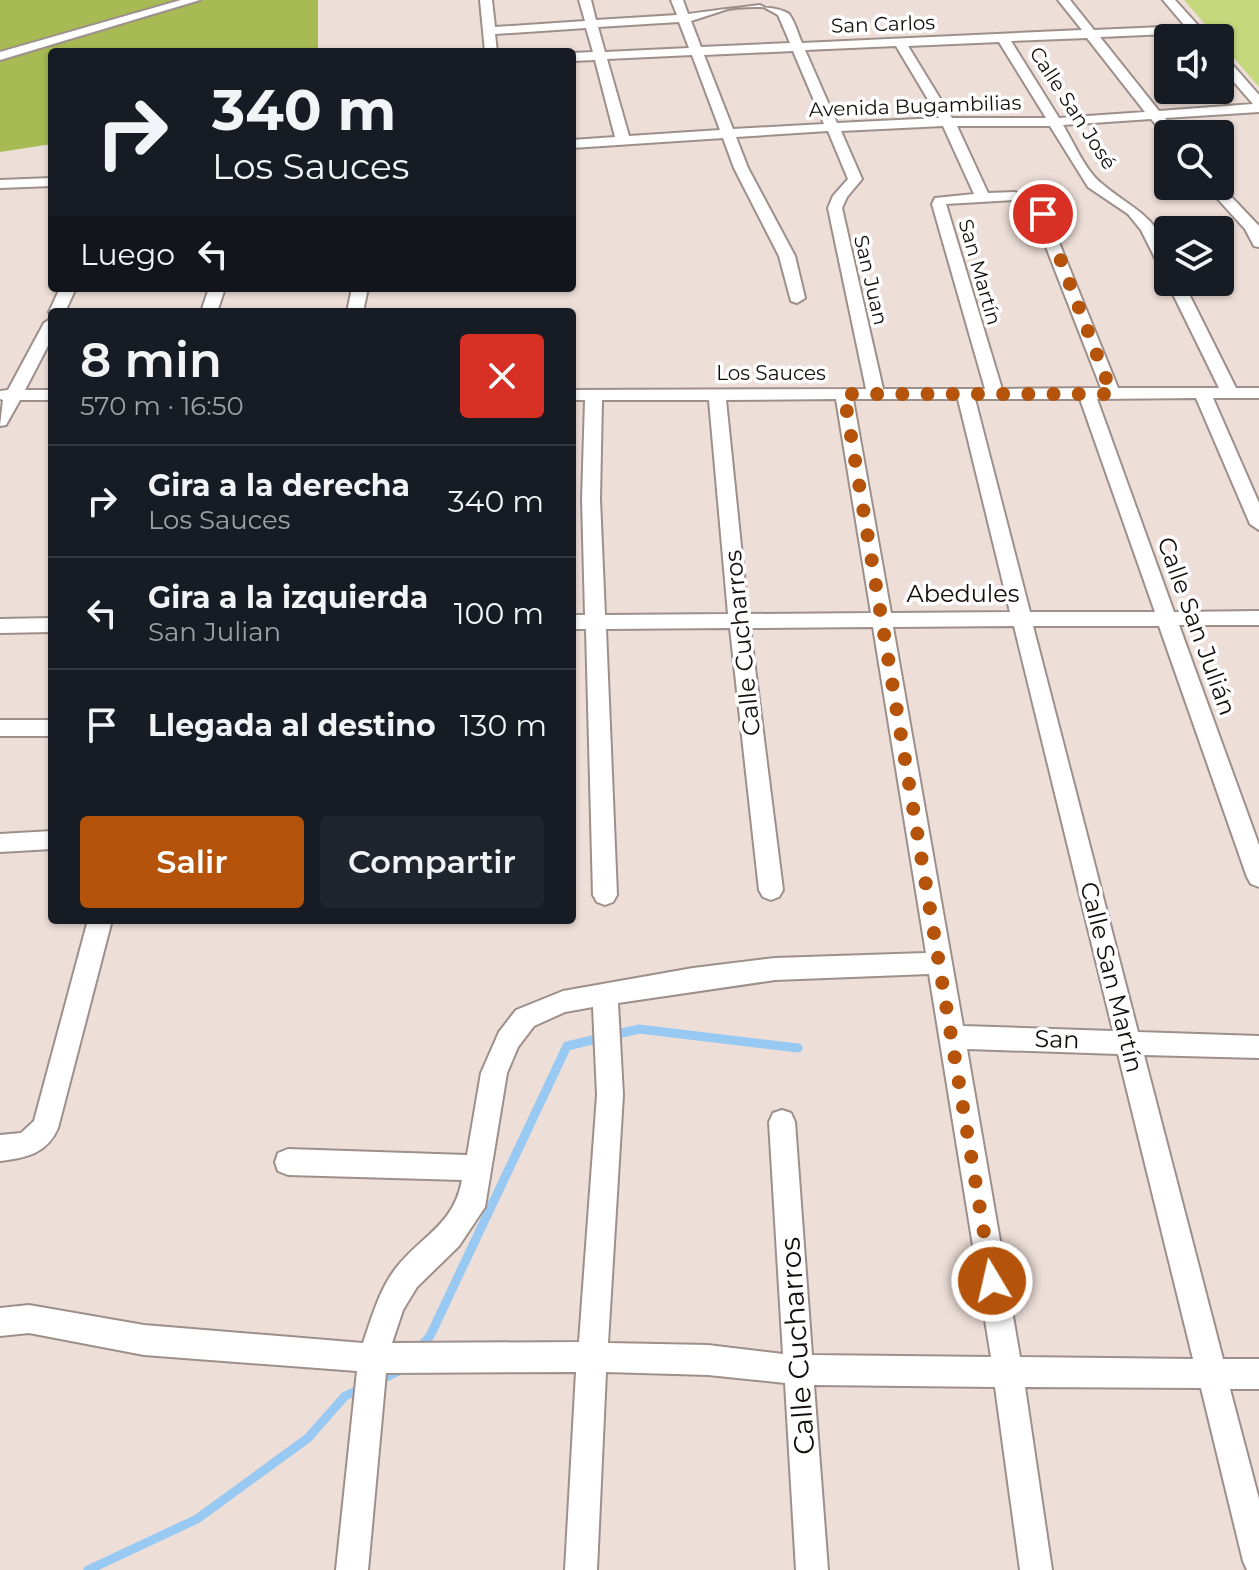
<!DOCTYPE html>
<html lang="es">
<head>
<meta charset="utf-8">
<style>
	body { margin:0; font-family:Montserrat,sans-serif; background:#20242c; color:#f1f3f6; height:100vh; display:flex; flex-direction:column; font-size:30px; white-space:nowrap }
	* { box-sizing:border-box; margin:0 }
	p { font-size:26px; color:#9ea1a6 }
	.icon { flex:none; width:44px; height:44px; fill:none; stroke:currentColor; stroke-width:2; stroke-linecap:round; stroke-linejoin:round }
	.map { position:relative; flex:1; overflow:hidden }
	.drawer { position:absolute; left:48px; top:308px; width:528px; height:616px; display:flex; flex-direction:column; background:#171b24; border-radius:8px; box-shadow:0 2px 6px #0004 }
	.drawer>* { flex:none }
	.hud { position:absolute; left:48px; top:48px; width:528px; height:244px; border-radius:8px; box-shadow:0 2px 6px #0004; background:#171b24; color:#f1f3f6; overflow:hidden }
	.tools { position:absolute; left:1154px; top:24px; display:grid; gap:16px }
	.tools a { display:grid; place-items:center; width:80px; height:80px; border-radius:8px; background:#171b24; box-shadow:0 2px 6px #0004; font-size:40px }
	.pin { position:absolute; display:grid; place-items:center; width:68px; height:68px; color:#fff; margin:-34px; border:4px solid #fff; border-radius:50%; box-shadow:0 2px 8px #0007 }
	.me { position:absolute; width:88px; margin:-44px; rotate:351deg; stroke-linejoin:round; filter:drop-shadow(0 0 6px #0008) }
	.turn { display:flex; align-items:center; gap:28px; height:168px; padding:0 32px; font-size:36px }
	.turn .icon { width:104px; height:104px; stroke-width:2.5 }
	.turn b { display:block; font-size:56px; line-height:68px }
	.then { display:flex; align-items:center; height:76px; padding:0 32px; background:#0003; gap:16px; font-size:30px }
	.round { display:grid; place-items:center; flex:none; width:84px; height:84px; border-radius:8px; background:#20242c }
	.headline { display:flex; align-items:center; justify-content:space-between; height:136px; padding:0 32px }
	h1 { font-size:48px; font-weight:600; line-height:60px }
	.primary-button { display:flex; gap:16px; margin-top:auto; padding:16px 32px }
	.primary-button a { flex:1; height:92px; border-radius:8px; background:#b45309; color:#fff; font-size:32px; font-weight:600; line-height:92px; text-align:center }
	.primary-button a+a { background:#20242c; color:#f1f3f6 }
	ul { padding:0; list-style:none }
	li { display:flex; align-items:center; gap:24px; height:112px; padding:0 32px; border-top:2px solid #363941 }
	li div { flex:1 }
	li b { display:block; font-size:30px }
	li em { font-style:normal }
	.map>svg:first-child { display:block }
	.green { fill:#c5d87c }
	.forest { fill:#a7ba54 }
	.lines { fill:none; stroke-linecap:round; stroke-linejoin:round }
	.stream { stroke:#98c9f2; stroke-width:9 }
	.street-casing { stroke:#9d8f8a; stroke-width:4 }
	.street { fill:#fff; fill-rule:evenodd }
	.route { stroke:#b45309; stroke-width:14; stroke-dasharray:0 25.2 }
	.labels { text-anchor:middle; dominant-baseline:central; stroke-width:7; stroke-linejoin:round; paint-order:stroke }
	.far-street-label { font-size:20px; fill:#130e0c; stroke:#fff }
	.street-label { font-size:24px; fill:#130e0c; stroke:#fff }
	.near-street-label { font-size:28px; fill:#130e0c; stroke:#fff }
</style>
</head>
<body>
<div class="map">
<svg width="1259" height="1570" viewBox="0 0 1259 1570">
	<rect width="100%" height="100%" fill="#edded8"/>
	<path class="green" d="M1184,0H1259V87L1220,42V38H1217Z"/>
	<path class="forest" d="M0,0H318V52H52V144L0,152Z"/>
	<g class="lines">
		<path class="stream" d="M418,1350L430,1336L567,1046L639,1029L798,1048
			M378,1381L403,1369
			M88,1570L197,1519L308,1438L345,1396L363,1388"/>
		<g class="street-casing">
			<path id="street" d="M181,0H200L0,60V52Z
				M480,0H492L495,27L585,21L579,0H591L596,20L677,15L671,0H683L688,14C716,11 768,0 789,14C795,22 798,34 802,43L1082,30L1058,0H1070L1094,30L1185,26L1163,0H1175L1204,32V38H1196L1191,33L1100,37L1159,111L1253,104L1220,66V54L1224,55L1259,95V112L1165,118L1177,134H1168V138L1151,119L1063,125C1074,143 1085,170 1101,183C1135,212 1168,219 1168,273L1160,268L1141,230L1128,214L1088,187L1050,126H957L988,193L1015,192L1043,203L1118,388H1219L1167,282L1168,281L1183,282L1236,388H1259V398H1213L1259,503V530L1250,524L1196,398L1097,399L1174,612L1259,611V625H1179L1259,845V887L1251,884L1247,877L1159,626H1033L1138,1032L1259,1036V1058L1144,1055L1223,1359H1259V1389H1230L1259,1499V1570H1247L1243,1561L1201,1388L1025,1387L1052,1570H1020L995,1387L814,1385L828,1570H796L785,1383L708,1375L606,1372L597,1570H565L576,1372L386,1373L368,1570H336L357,1371L144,1355L29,1333L0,1336V1308L29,1305L144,1325L363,1343C372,1317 379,1290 396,1268C421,1236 454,1225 462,1180L288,1175L278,1171L275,1162L278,1153L288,1149L467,1155L481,1073L499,1032L516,1010L563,991L693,968L775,958L926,953L873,627L750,628L783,890L779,897L771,900L763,897L759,890L730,628L606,629L617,895L613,902L605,905L597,902L593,895L586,629H572V615H585L582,499L585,400H572V390L866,389L828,208L833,196L848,179L828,131L736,137L748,168L795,256L805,298L797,303L791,301L779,256L734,168L723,138L572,148V140L615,137L595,60L572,61V53L593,52L586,28L495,34L497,52H485ZM760,5L778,15L790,43L701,47L691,21L728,9ZM679,22L689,48L605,52L598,27ZM1087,38L1145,112L1059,118L1011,41ZM999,42L1046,118H952L908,46ZM896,46L939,118L837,123L805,50ZM793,51L824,124L733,129L704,55ZM692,55L720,130L629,136L607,59ZM943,126L974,194L935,198L932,204L985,389H883L842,208L847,197L862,179L841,131ZM1014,200L1030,206L1101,388L1002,389L946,204ZM836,399L871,613L748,614L726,400ZM853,399H958L1010,612L891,613ZM975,399H1080L1155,612H1030ZM602,400H709L728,614L605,615L600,499ZM1014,626L1113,1031L963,1026L893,627ZM929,974L991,1357L812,1355L795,1122L791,1113L782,1110L773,1113L769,1122L783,1354L708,1345L608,1343L623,1095L618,1003L775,980ZM593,1007L597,1095L579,1342L392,1343L403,1310L417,1287L459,1246L485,1207L507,1073L518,1047L534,1026L565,1012ZM967,1049L1118,1054L1193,1359L1020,1357Z
				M52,178V186L0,188V180Z
				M1220,185L1259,226V247L1254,246L1245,229L1206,186Z
				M60,288H76L65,312H52L51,315L49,312Z
				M209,288H225L217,312H201Z
				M352,288H368L363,312H347Z
				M52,318V338L25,390H52V400H20L6,425L0,426L3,400L0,399V391L8,390L44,323Z
				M52,618V632L0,633V619Z
				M0,720H52V736H0Z
				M52,831V849L0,852V834Z
				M88,920H112L58,1128C47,1154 25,1158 0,1161V1135L21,1133L34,1121Z"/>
		</g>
		<use href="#street" class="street"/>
	</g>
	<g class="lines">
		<path class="route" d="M992,1281L844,394H1112L1043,214"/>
	</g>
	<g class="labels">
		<g class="far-street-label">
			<text transform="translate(883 24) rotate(-2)">San Carlos</text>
			<text transform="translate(915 106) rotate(-2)">Avenida Bugambilias</text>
			<text transform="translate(1073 108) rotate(57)">Calle San José</text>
			<text transform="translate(980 272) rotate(74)">San Martín</text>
			<text transform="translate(871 280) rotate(77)">San Juan</text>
			<text x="771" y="373">Los Sauces</text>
		</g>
		<g class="street-label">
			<text x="963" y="593">Abedules</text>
			<text transform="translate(1197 626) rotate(70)">Calle San Julián</text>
			<text transform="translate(742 643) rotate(-96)">Calle Cucharros</text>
			<text transform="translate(1112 977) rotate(76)">Calle San Martín</text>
			<text transform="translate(1057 1039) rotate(2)">San</text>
		</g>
		<g class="near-street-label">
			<text transform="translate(797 1346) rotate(-94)">Calle Cucharros</text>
		</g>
	</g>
</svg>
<div class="tools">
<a><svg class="icon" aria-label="sound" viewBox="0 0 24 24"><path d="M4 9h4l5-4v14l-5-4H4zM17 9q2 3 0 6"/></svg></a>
<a><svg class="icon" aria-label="search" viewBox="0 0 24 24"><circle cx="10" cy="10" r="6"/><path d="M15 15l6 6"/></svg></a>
<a><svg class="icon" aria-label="layers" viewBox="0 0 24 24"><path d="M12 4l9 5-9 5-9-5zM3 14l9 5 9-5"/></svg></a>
</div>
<div class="pin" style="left:1043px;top:214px;background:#d93025"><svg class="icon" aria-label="arrive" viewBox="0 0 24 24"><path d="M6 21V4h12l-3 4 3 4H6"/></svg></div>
<svg class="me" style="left:992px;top:1281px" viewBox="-20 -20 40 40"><circle r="17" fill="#b45309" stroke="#fff" stroke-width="3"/><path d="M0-11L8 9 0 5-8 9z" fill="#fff"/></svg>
<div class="hud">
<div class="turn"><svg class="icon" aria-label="right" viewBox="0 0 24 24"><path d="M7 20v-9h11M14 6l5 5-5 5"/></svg><div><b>340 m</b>Los Sauces</div></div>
<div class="then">Luego<svg class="icon" aria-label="left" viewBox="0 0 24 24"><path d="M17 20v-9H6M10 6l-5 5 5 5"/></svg></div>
</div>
<section class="drawer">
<div class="headline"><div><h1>8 min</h1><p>570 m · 16:50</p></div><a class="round" style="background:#d93025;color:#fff"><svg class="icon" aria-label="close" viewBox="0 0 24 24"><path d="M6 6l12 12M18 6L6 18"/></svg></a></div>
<ul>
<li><svg class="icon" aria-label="right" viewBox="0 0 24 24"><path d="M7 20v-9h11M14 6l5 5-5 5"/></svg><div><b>Gira a la derecha</b><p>Los Sauces</p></div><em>340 m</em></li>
<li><svg class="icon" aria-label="left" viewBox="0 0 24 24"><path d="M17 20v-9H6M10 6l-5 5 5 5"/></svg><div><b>Gira a la izquierda</b><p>San Julian</p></div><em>100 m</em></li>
<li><svg class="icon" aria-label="arrive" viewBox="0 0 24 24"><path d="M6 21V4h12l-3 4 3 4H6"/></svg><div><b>Llegada al destino</b></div><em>130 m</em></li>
</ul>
<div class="primary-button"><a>Salir</a><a>Compartir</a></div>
</section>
</div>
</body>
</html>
